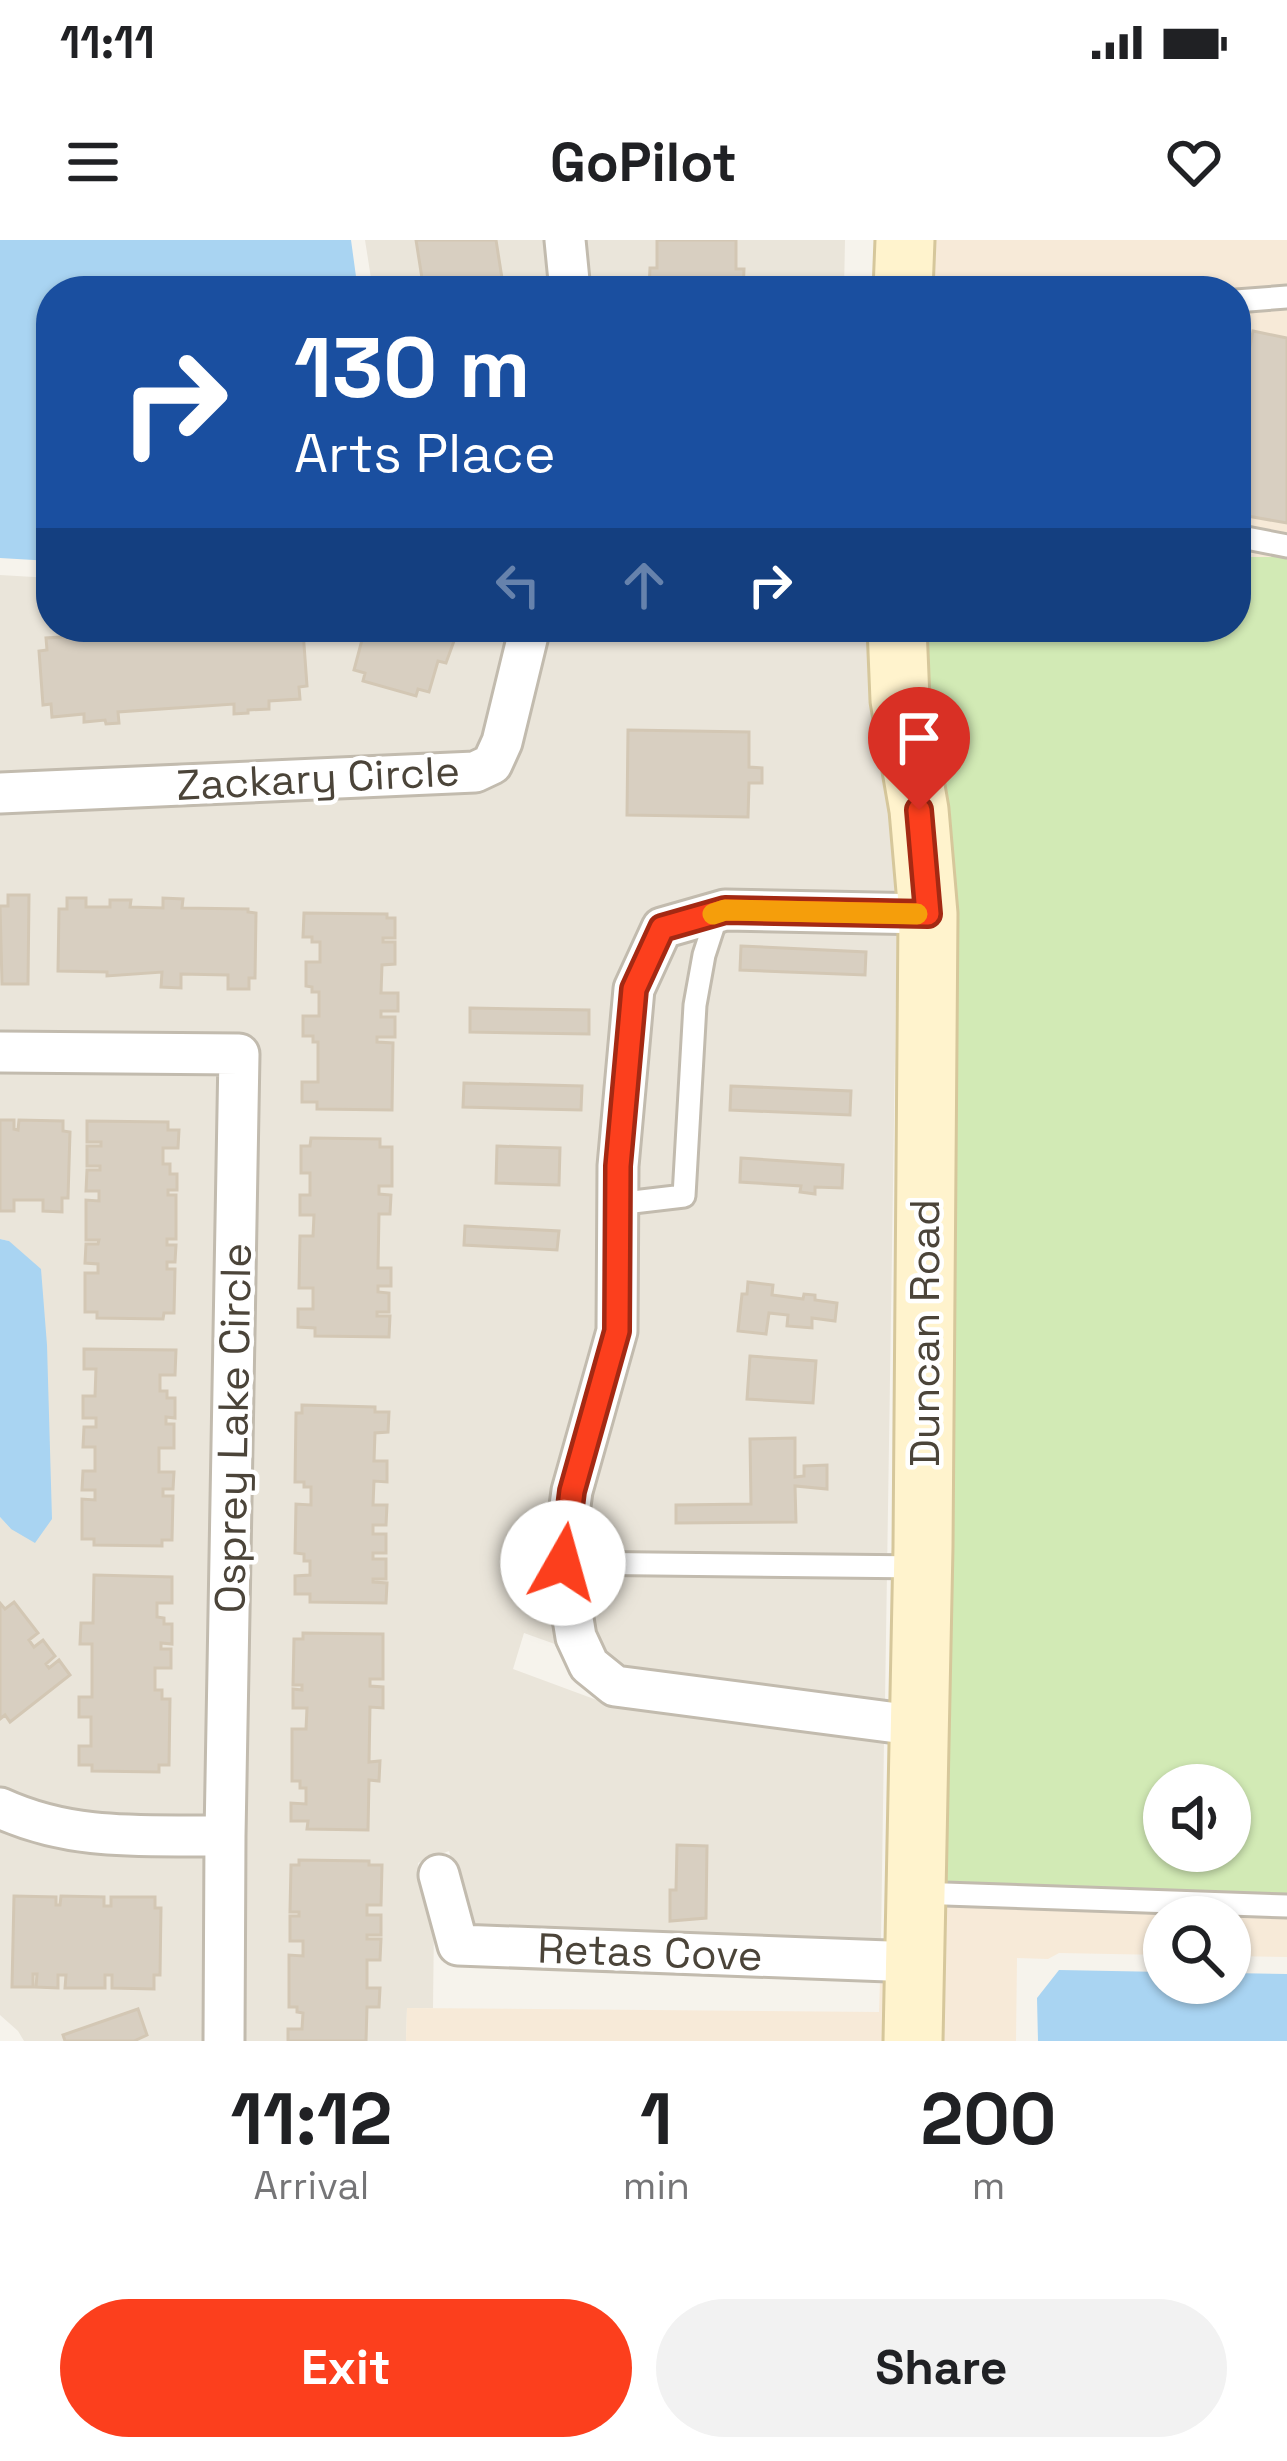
<!DOCTYPE html>
<html lang="en">
<head>
<meta charset="utf-8">
<style>
	body { margin:0; font-family:"Space Grotesk",sans-serif; background:#f2f2f2; color:#202124; height:100vh; display:flex; flex-direction:column; font-size:45px; white-space:nowrap }
	* { box-sizing:border-box; margin:0 }
	p { font-size:39px; color:#757577 }
	.icon { flex:none; width:66px; height:66px; fill:none; stroke:currentColor; stroke-width:2; stroke-linecap:round; stroke-linejoin:round }
	.map { position:relative; height:1801px; overflow:hidden }
	.details { display:flex; flex-direction:column; background:#fff; flex:1 }
	.details>* { flex:none }
	.banner { position:absolute; left:36px; top:36px; width:1215px; height:366px; border-radius:48px; box-shadow:0 3px 9px #0004; background:#1a4fa0; color:#fff; overflow:hidden }
	.fabs { position:absolute; left:1143px; top:1524px; display:grid; gap:24px }
	.fabs a { display:grid; place-items:center; width:108px; height:108px; border-radius:50%; background:#fff; box-shadow:0 3px 9px #0004; font-size:60px }
	.pin { position:absolute; display:grid; place-items:center; width:102px; height:102px; color:#fff; margin:-123px -51px; border-radius:50% 50% 50% 0; rotate:-45deg; box-shadow:0 0 12px #0007 }
	.pin .icon { rotate:45deg }
	.me { position:absolute; width:132px; margin:-66px; rotate:7deg; stroke-linejoin:round; filter:drop-shadow(0 0 9px #0008) }
	.turn { display:flex; align-items:center; gap:42px; height:252px; padding:0 60px; font-size:54px }
	.turn .icon { width:156px; height:156px; stroke-width:2.5 }
	.turn b { display:block; font-size:84px; line-height:102px }
	.lanes { display:flex; align-items:center; height:114px; padding:0 60px; background:#0003; justify-content:center; gap:60px; direction:ltr }
	.lanes .off { opacity:.35 }
	.eta { display:flex; justify-content:space-evenly; align-items:center; height:204px; text-align:center }
	.eta b { font-size:72px; font-weight:700; line-height:84px }
	.button { display:flex; gap:24px; margin-top:auto; padding:24px 60px }
	.button a { flex:1; height:138px; border-radius:72px; background:#fc3f1d; color:#fff; font-size:48px; font-weight:700; line-height:138px; text-align:center }
	.button a+a { background:#f2f2f2; color:#202124 }
	.status { display:flex; justify-content:space-between; align-items:center; height:84px; padding:0 60px; background:#fff; direction:ltr }
	.status svg { height:33px; fill:currentColor }
	header { display:flex; justify-content:space-between; align-items:center; height:156px; padding:0 60px; background:#fff; font-size:54px; font-weight:700 }
	.map>svg:first-child { display:block }
	.residential { fill:#eae5da }
	.commercial { fill:#f7ead8 }
	.green { fill:#d2eab5; fill-rule:evenodd }
	.water { fill:#a9d4f2 }
	.building { fill:#d8cfc1; stroke:#d3c7b4; stroke-width:3 }
	.lines { fill:none; stroke-linecap:round; stroke-linejoin:round }
	.lane-casing { stroke:#c2bbae; stroke-width:27 }
	.street-casing { stroke:#c2bbae; stroke-width:45 }
	.secondary-casing { stroke:#d6c79b; stroke-width:63 }
	.lane { stroke:#fff; stroke-width:21 }
	.street { stroke:#fff; stroke-width:39 }
	.secondary { stroke:#fff3cd; stroke-width:57 }
	.route-casing { stroke:#a42913; stroke-width:30 }
	.route { stroke:#fc3f1d; stroke-width:21 }
	.slow { stroke:#f59e0b; stroke-width:21 }
	.labels { text-anchor:middle; dominant-baseline:central; stroke-width:9; stroke-linejoin:round; paint-order:stroke }
	.street-label { font-size:42px; fill:#4b4439; stroke:#fff }
</style>
</head>
<body>
<div class="status"><b>11:11</b><svg viewBox="0 0 49 12"><path d="M0 12V9h3v3zM5 12V6h3v6zM10 12V3h3v9zM15 12V0h3v12zM26 1h20v11H26zM47 4h2v5h-2z"/></svg></div>
<header><svg class="icon" aria-label="menu" viewBox="0 0 24 24"><path d="M4 6h16M4 12h16M4 18h16"/></svg>GoPilot<svg class="icon" aria-label="heart" viewBox="0 0 24 24"><path d="M12 20l-8-8c-3-5 5-10 8-4 3-6 11-1 8 4z"/></svg></header>
<div class="map">
<svg width="1287" height="1801" viewBox="0 0 1287 1801">
	<rect width="100%" height="100%" fill="#f6f3ec"/>
	<path class="residential" d="M365,0H845L844,51H373Z
		M0,335L51,338V387H880L899,556L885,1462L619,1427L524,1393L513,1429L613,1466L884,1501L881,1701L471,1686L449,1611L418,1623L434,1682L433,1768H407L406,1801H24L18,1791L0,1775V1277L11,1289L9,1001L0,999Z"/>
	<path class="commercial" d="M922,0H1287V317H1236V51H921Z
		M933,1660L1287,1671V1717L1230,1716V1677H1164V1715L1059,1713L1048,1719L1017,1718L1016,1801H929Z
		M880,1740H897L896,1801H406L407,1768L879,1772Z"/>
	<path class="green" d="M1236,317H1287V1671L933,1660L915,387H1236ZM1164,1545H1230V1611H1164Z"/>
	<path class="water" d="M0,0H351L358,51H51V321L0,318Z
		M0,999L9,1001L41,1029L47,1105L52,1279L35,1303L11,1289L0,1277Z
		M1059,1730L1164,1732V1743H1230V1733L1287,1734V1801H1038L1037,1758Z"/>
	<path class="building" d="M416,0H496L504,51H424Z
		M657,0H736V29H744L743,51H746H646L649,49L650,28H657Z
		M1253,91L1287,98V283L1236,274V177Z
		M112,387L113,393L195,387H295V392L303,391L307,446L299,447L300,459L269,461V469L248,470V473L234,474V464L118,472L119,483L106,484L105,480L84,482V474L52,477L51,464L43,465L39,411L47,410L46,398L78,396L77,388Z
		M358,387H448L458,390L446,423L438,421L429,452L418,449L416,456L363,441L365,433L354,430L362,400L355,397Z
		M628,490L749,492V527L762,528V543H749L748,577L627,575Z
		M8,655H29L28,744H2L0,666H8Z
		M67,658H86V667H110V660H131L130,667L163,668V658L183,659L182,668L248,669V672L256,673L255,738H249V749H228V735L181,734V748L161,747L162,732L107,736V732L58,731L59,669H67Z
		M304,673L387,674V678H395V698H383V702H395V724L382,725L381,753H398V771H381V777H395V797H377V802L393,803L392,870L317,869V862H302V842H318V802H313V796H303V776H319V752H312V747L306,746V722H320V702H312V697H303Z
		M741,706L866,712L865,735L740,730Z
		M470,768L589,770V794L470,792Z
		M464,843L582,846L581,870L463,867Z
		M731,846L851,851L850,875L730,870Z
		M0,880H14V889L18,890L19,880L63,881V891L70,892L68,958H62V972L43,971V960H14V971H0Z
		M87,881L168,882V890H179L178,908H163V924H170V934H177V950H168V955H176V999H167V1005H176L175,1022H167V1029H175L174,1073H164L163,1079L97,1078V1072H85V1033H98V1024L85,1023L86,1004H98L99,1000H86V960L99,961V951H86L87,930H100V926H87V906H101V902H87Z
		M311,898L380,899V907H392V946H379V954L391,955L390,974H379L378,1028H391V1046H378V1052L389,1053V1072H377V1076H390L389,1097L315,1096V1088L298,1087V1069H313V1048H299L300,996H313L314,975H300V955H310V933H301V906H310Z
		M497,906L560,908L559,945L496,943Z
		M741,918L843,925L842,948L815,947V954L800,952L801,946L740,942Z
		M465,986L559,991L557,1010L464,1005Z
		M748,1042L773,1045L772,1055L803,1059L804,1054L815,1055V1060L837,1063L835,1081L812,1078V1088L787,1086L788,1075L769,1073L766,1094L738,1091L742,1054H747Z
		M84,1109L176,1110L175,1135H160V1151H167V1158H175V1178L166,1177V1184H174V1208H159V1232H174L173,1249H163V1256H173L172,1300H162V1306L94,1305V1299H82V1259L95,1260V1250H82L83,1231H95V1207H83L84,1187H96V1178H83V1156H95L96,1129H84Z
		M750,1116L816,1121L813,1163L747,1159Z
		M302,1165L375,1167V1172H389L388,1192L375,1193L374,1221H387V1242L374,1241L373,1265H387L386,1285H373V1294H386V1313H373V1319H386V1339H373V1342L387,1343L386,1363L310,1362V1354H295V1336L310,1335V1321H304V1314L295,1313L296,1264L311,1265V1247H304V1242H295L296,1173H302Z
		M795,1198V1237L804,1236V1226L827,1225V1249L795,1246L796,1282L676,1283V1265L751,1264L750,1199Z
		M94,1335L172,1337V1363H157V1377L164,1378V1384H172V1404L161,1403V1409H171V1428H155V1450H162V1459H170L169,1525H159V1532L92,1531V1525H79V1506H91V1477H79V1457H92V1404H80L81,1383H93Z
		M14,1362L38,1393L29,1400L34,1407L43,1400L55,1416L46,1424L49,1428L59,1420L70,1435L10,1482L5,1475L0,1479V1363L5,1369Z
		M303,1393L383,1394V1439H370V1446L383,1447V1468L370,1467L369,1522L380,1521L379,1541L369,1540L368,1590L307,1589L308,1581H291V1563L306,1564V1548H300V1541H292V1489H306L307,1468H293V1449L302,1450V1445H293L294,1399H303Z
		M677,1605L707,1606L706,1678L670,1681V1650H676Z
		M299,1620L369,1621V1625H382L381,1665H367V1675H381V1695H367V1699H381L380,1720H367V1748H380L379,1767H367L366,1801H288V1789H302L303,1773L297,1772V1767H289V1715L303,1716V1701H290V1676H299V1672H290L291,1625H299Z
		M14,1656L56,1657V1665H60L61,1656L104,1657V1666H111V1657H155V1668H161L160,1735H154V1749L112,1748V1735H105V1748H65L66,1735H58V1748L36,1747L37,1734H33V1747H12Z
		M138,1769L147,1795L134,1801H65L63,1795Z"/>
	<g class="lines">
		<g class="lane-casing">
			<path id="lane" d="M1236,61L1287,57
				M1236,296L1287,306
				M616,964L684,956L695,765L704,715L718,672
				M564,1323L923,1327
				M916,1653L1287,1666"/>
		</g>
		<g class="street-casing">
			<path id="street" d="M565,0L570,51
				M0,553L475,532L492,524L502,502L530,387
				M0,812L239,814L225,1596L224,1801
				M920,1486L615,1446L589,1425L576,1397L563,1318L572,1251L617,1091L618,926L634,749L662,688L725,670L928,674
				M0,1568C74,1602 146,1595 225,1596
				M439,1635L458,1705L915,1722"/>
		</g>
		<g class="secondary-casing">
			<path id="secondary" d="M903,51L905,0
				M897,387L900,460L919,570L928,674L923,1307L913,1801"/>
		</g>
		<use href="#lane" class="lane"/>
		<use href="#street" class="street"/>
		<use href="#secondary" class="secondary"/>
	</g>
	<g class="lines">
		<g class="route-casing">
			<path id="route" d="M563,1323L572,1251L617,1091L618,926L634,749L662,688L725,670L928,674L919,570"/>
		</g>
		<use href="#route" class="route"/>
		<path class="slow" d="M713,674L725,670L917,674"/>
	</g>
	<g class="labels">
		<g class="street-label">
			<text transform="translate(318 538) rotate(-3)">Zackary Circle</text>
			<text transform="translate(924 1093) rotate(-90)">Duncan Road</text>
			<text transform="translate(233 1188) rotate(-89)">Osprey Lake Circle</text>
			<text transform="translate(650 1712) rotate(2)">Retas Cove</text>
		</g>
	</g>
</svg>
<div class="fabs">
<a><svg class="icon" aria-label="sound" viewBox="0 0 24 24"><path d="M4 9h4l5-4v14l-5-4H4zM17 9q2 3 0 6"/></svg></a>
<a><svg class="icon" aria-label="search" viewBox="0 0 24 24"><circle cx="10" cy="10" r="6"/><path d="M15 15l6 6"/></svg></a>
</div>
<div class="pin" style="left:919px;top:570px;background:#d93025"><svg class="icon" aria-label="arrive" viewBox="0 0 24 24"><path d="M6 21V4h12l-3 4 3 4H6"/></svg></div>
<svg class="me" style="left:563px;top:1323px" viewBox="-20 -20 40 40"><circle r="19" fill="#fff"/><path d="M0-13L10 11 0 6-10 11z" fill="#fc3f1d"/></svg>
<div class="banner">
<div class="turn"><svg class="icon" aria-label="right" viewBox="0 0 24 24"><path d="M7 20v-9h11M14 6l5 5-5 5"/></svg><div><b>130 m</b>Arts Place</div></div>
<div class="lanes"><svg class="icon off" aria-label="left" viewBox="0 0 24 24"><path d="M17 20v-9H6M10 6l-5 5 5 5"/></svg><svg class="icon off" aria-label="ahead" viewBox="0 0 24 24"><path d="M12 20V5M6 11l6-6 6 6"/></svg><svg class="icon" aria-label="right" viewBox="0 0 24 24"><path d="M7 20v-9h11M14 6l5 5-5 5"/></svg></div>
</div>
</div>
<section class="details">
<div class="eta">
<div><b>11:12</b><p>Arrival</p></div>
<div><b>1</b><p>min</p></div>
<div><b>200</b><p>m</p></div>
</div>
<div class="button"><a>Exit</a><a>Share</a></div>
</section>
</body>
</html>
